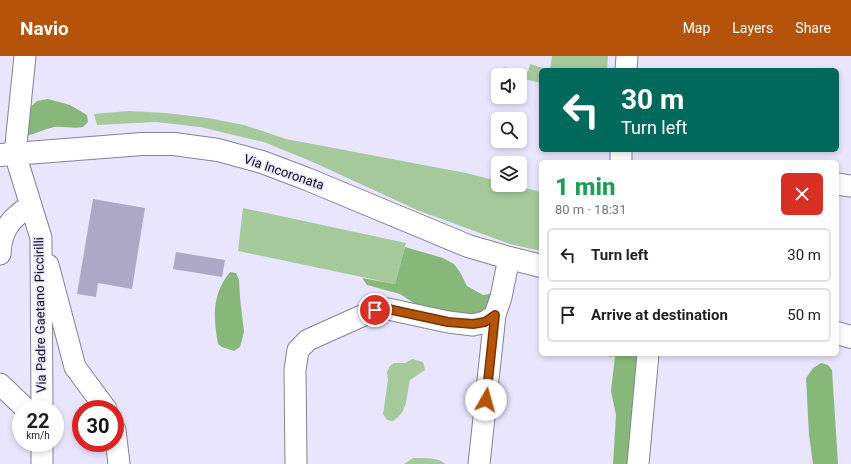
<!DOCTYPE html>
<html lang="en">
<head>
<meta charset="utf-8">
<style>
	body { margin:0; font-family:Roboto,sans-serif; background:#f6f6f6; color:#222; height:100vh; display:flex; flex-direction:column; font-size:15px; white-space:nowrap }
	* { box-sizing:border-box; margin:0 }
	p { font-size:13px; color:#767676 }
	.icon { flex:none; width:22px; height:22px; fill:none; stroke:currentColor; stroke-width:2; stroke-linecap:round; stroke-linejoin:round }
	.map { position:relative; flex:1; overflow:hidden }
	.drawer { position:absolute; left:539px; top:104px; width:300px; height:196px; display:flex; flex-direction:column; background:#fff; border-radius:6px; box-shadow:0 2px 6px #0003 }
	.drawer>* { flex:none }
	.top-card { position:absolute; left:539px; top:12px; width:300px; height:84px; border-radius:6px; box-shadow:0 2px 6px #0003; background:#00695c; color:#fff; overflow:hidden }
	.fabs { position:absolute; left:491px; top:12px; display:grid; gap:8px }
	.fabs a { display:grid; place-items:center; width:36px; height:36px; border-radius:6px; background:#fff; box-shadow:0 2px 6px #0003; font-size:20px }
	.speed { position:absolute; left:12px; top:344px; display:flex; gap:8px; font-size:20px; font-weight:700; text-align:center }
	.speed>* { display:grid; place-content:center; width:52px; height:52px; border-radius:50%; background:#fff; box-shadow:0 2px 6px #0003; line-height:1 }
	.speed small { font-size:10px; font-weight:400 }
	.speed .limit { border:6px solid #d22; background:#fff; color:#111 }
	.pin { position:absolute; display:grid; place-items:center; width:34px; height:34px; color:#fff; margin:-17px; border:2px solid #fff; border-radius:50%; box-shadow:0 1px 4px #0007 }
	.me { position:absolute; width:44px; margin:-22px; rotate:7deg; stroke-linejoin:round; filter:drop-shadow(0 0 3px #0008) }
	.turn { display:flex; align-items:center; gap:14px; height:84px; padding:0 16px; font-size:18px }
	.turn .icon { width:52px; height:52px; stroke-width:2.5 }
	.turn b { display:block; font-size:28px; line-height:34px }
	.round { display:grid; place-items:center; flex:none; width:42px; height:42px; border-radius:6px; background:#f6f6f6 }
	.head { display:flex; align-items:center; justify-content:space-between; height:68px; padding:0 16px }
	h1 { font-size:24px; font-weight:800; line-height:30px; color:#1e9e55 }
	ul { padding:0; list-style:none }
	li { display:flex; align-items:center; gap:12px; height:54px; margin:0 8px 6px; padding:0 8px; border:2px solid #e0e0e0; border-radius:6px }
	li div { flex:1 }
	li b { display:block; font-size:15px }
	li em { font-style:normal }
	header { display:flex; align-items:center; gap:24px; box-sizing:border-box; height:56px; padding:0 20px; background:#b45309; color:#fff }
	header strong { font-size:19px }
	nav { display:flex; gap:22px; margin-inline-start:auto; font-size:14px }
	.map>svg:first-child { display:block }
	.green { fill:#a5c99b }
	.forest { fill:#87b779 }
	.building { fill:#aca8c5 }
	.lines { fill:none; stroke-linecap:round; stroke-linejoin:round }
	.minor-casing { stroke:#84819c; stroke-width:23 }
	.major-casing { stroke:#84819c; stroke-width:24 }
	.minor { stroke:#fff; stroke-width:21 }
	.major { stroke:#fff; stroke-width:22 }
	.route-casing { stroke:#753606; stroke-width:10 }
	.route { stroke:#b45309; stroke-width:7 }
	.labels { text-anchor:middle; dominant-baseline:central; stroke-width:3; stroke-linejoin:round; paint-order:stroke }
	.street-label { font-size:13px; fill:#13111b; stroke:#e8e5fd }
</style>
</head>
<body>
<header>
<strong>Navio</strong>
<nav><a>Map</a><a>Layers</a><a>Share</a></nav>
</header>
<div class="map">
<svg width="851" height="408" viewBox="0 0 851 408">
	<rect width="100%" height="100%" fill="#e8e5fd"/>
	<path class="green" d="M552,0H608L607,14H541V27L520,22V19L502,18L503,11L528,16L530,8L550,14Z
		M129,55L166,57L208,62L244,69L286,83L466,117L498,125V129H514L541,136V195L510,188L417,154L315,107L264,86L200,71L156,66L97,69L94,58Z
		M243,152L406,187L395,228L238,195Z
		M412,303L423,306L425,314L410,324C406,340 409,355 393,365L387,364L383,358L388,324L387,316L390,310L394,307H405Z
		M413,402C422,402 439,401 445,408H404Z"/>
	<path class="forest" d="M48,43L70,49L87,59L88,66L83,71C73,73 64,70 54,71C44,73 36,78 26,80L25,56L37,45Z
		M405,191L443,202L454,208L460,216L467,230L483,239L495,237L488,261L429,257L400,238L367,229L362,222L395,228Z
		M230,216L236,217L239,224L240,242L244,276L240,291L234,295L222,291L218,288C213,261 212,238 230,216Z
		M605,298H646L635,408H613L616,359L611,335L615,300L610,301Z
		M821,307L828,309L832,314L838,408H813L809,379L806,322L813,312Z"/>
	<path class="building" d="M93,143L145,152L132,233L98,227L96,241L77,238Z
		M176,196L225,204L222,221L173,213Z"/>
	<g class="lines">
		<g class="minor-casing">
			<path id="minor" d="M25,0L15,98L41,182L42,353
				M626,14L627,0
				M621,106V94
				M837,128L851,130
				M0,198C1,173 11,162 31,149
				M48,209L75,311L106,353
				M0,328L26,353
				M115,374L119,408
				M42,387V408
				M296,408L295,314L298,294L308,284L375,254L388,253L448,266L473,269L485,266L495,259L501,241L509,202
				M479,408L495,259
				M638,408L648,298"/>
		</g>
		<g class="major-casing">
			<path id="major" d="M0,99L142,88H174L218,94L262,106L307,123L468,190L509,202L541,210
				M837,277L851,281"/>
		</g>
		<use href="#minor" class="minor"/>
		<use href="#major" class="major"/>
	</g>
	<g class="lines">
		<g class="route-casing">
			<path id="route" d="M375,254L388,253L448,266L473,268L485,266L495,259L486,344"/>
		</g>
		<use href="#route" class="route"/>
	</g>
	<g class="labels">
		<g class="street-label">
			<text transform="translate(284 116) rotate(19)">Via Incoronata</text>
			<text transform="translate(40 259) rotate(-91)">Via Padre Gaetano Piccirilli</text>
		</g>
	</g>
</svg>
<div class="fabs">
<a><svg class="icon" aria-label="sound" viewBox="0 0 24 24"><path d="M4 9h4l5-4v14l-5-4H4zM17 9q2 3 0 6"/></svg></a>
<a><svg class="icon" aria-label="search" viewBox="0 0 24 24"><circle cx="10" cy="10" r="6"/><path d="M15 15l6 6"/></svg></a>
<a><svg class="icon" aria-label="layers" viewBox="0 0 24 24"><path d="M12 4l9 5-9 5-9-5zM3 14l9 5 9-5"/></svg></a>
</div>
<div class="speed"><div>22<small>km/h</small></div><div class="limit">30</div></div>
<div class="pin" style="left:375px;top:254px;background:#d93025"><svg class="icon" aria-label="arrive" viewBox="0 0 24 24"><path d="M6 21V4h12l-3 4 3 4H6"/></svg></div>
<svg class="me" style="left:486px;top:344px" viewBox="-20 -20 40 40"><circle r="19" fill="#fff"/><path d="M0-13L10 11 0 6-10 11z" fill="#b45309"/></svg>
<div class="top-card">
<div class="turn"><svg class="icon" aria-label="left" viewBox="0 0 24 24"><path d="M17 20v-9H6M10 6l-5 5 5 5"/></svg><div><b>30 m</b>Turn left</div></div>
</div>
<section class="drawer">
<div class="head"><div><h1>1 min</h1><p>80 m · 18:31</p></div><a class="round" style="background:#d93025;color:#fff"><svg class="icon" aria-label="close" viewBox="0 0 24 24"><path d="M6 6l12 12M18 6L6 18"/></svg></a></div>
<ul>
<li><svg class="icon" aria-label="left" viewBox="0 0 24 24"><path d="M17 20v-9H6M10 6l-5 5 5 5"/></svg><div><b>Turn left</b></div><em>30 m</em></li>
<li><svg class="icon" aria-label="arrive" viewBox="0 0 24 24"><path d="M6 21V4h12l-3 4 3 4H6"/></svg><div><b>Arrive at destination</b></div><em>50 m</em></li>
</ul>
</section>
</div>
</body>
</html>
